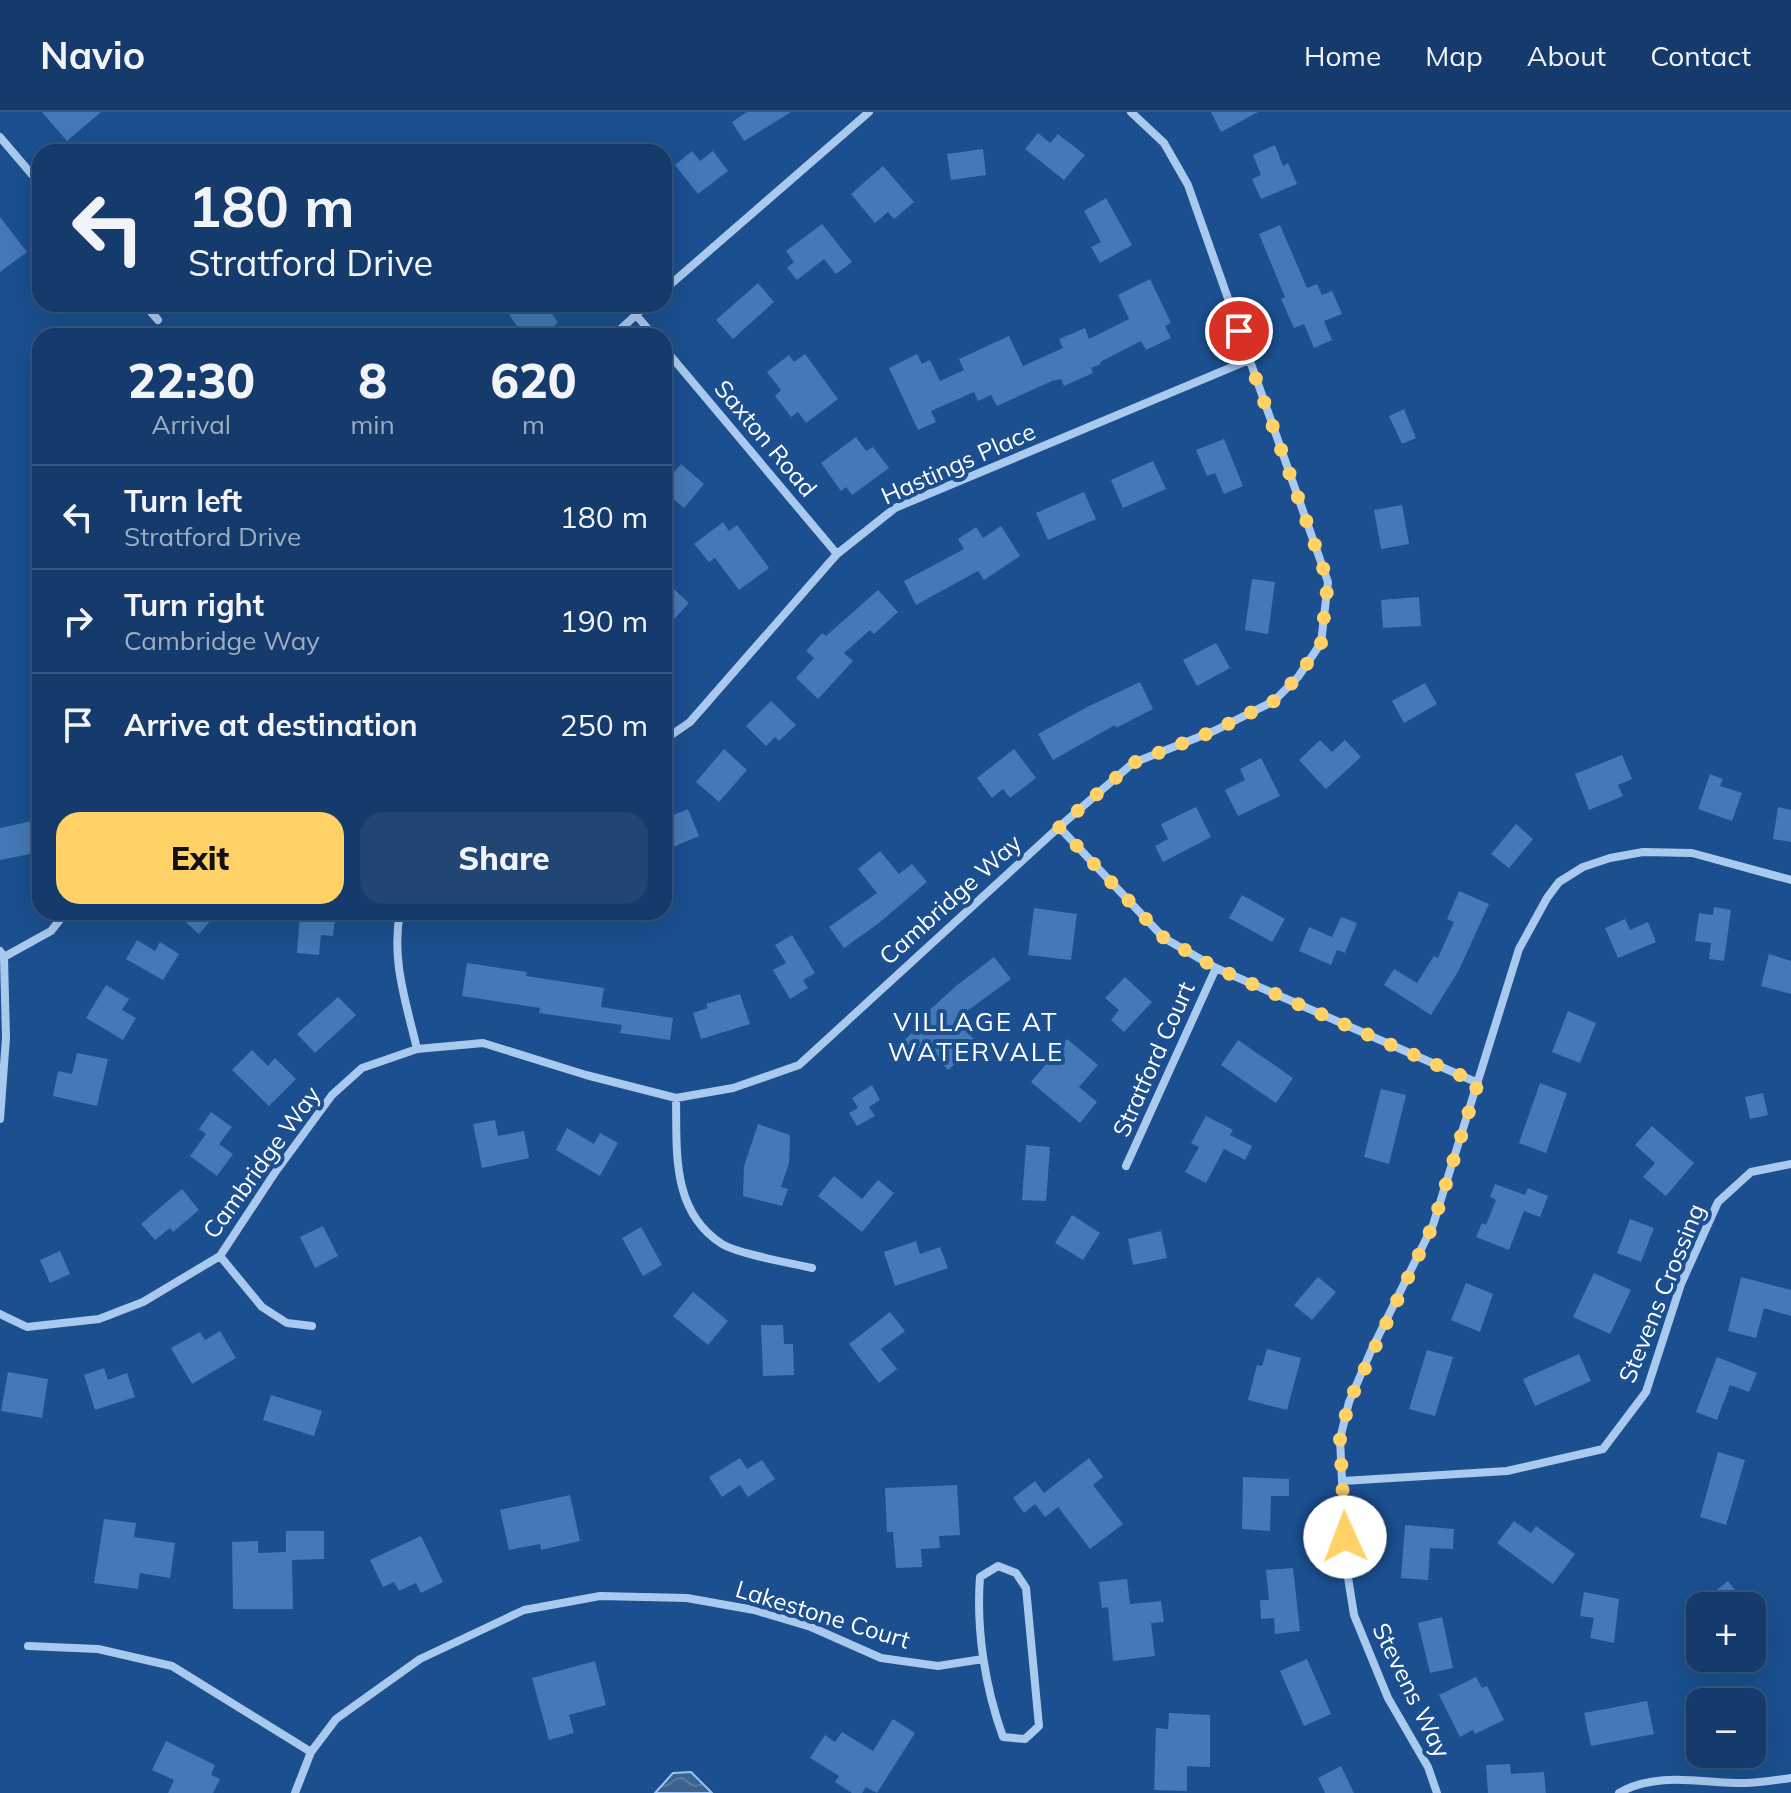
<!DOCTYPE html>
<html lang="en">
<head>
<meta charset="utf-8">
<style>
	body { margin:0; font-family:Mulish,sans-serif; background:#214673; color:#f1f3f6; height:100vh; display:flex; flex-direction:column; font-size:30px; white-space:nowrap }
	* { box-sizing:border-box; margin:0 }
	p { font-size:26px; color:#9dadc1 }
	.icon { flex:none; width:44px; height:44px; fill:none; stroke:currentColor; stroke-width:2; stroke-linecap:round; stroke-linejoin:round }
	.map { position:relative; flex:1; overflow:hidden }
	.sheet { position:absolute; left:32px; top:216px; width:640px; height:592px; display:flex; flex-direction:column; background:#143b6b; border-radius:24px; box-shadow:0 8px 32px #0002,0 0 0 2px #33557e }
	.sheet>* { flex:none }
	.top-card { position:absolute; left:32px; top:32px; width:640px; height:168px; border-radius:24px; box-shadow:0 8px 32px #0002,0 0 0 2px #33557e; background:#143b6b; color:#f1f3f6; overflow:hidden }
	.buttons { position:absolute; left:1686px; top:1480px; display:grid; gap:16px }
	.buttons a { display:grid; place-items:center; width:80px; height:80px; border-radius:16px; background:#143b6b; box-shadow:0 8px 32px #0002,0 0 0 2px #33557e; font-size:40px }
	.pin { position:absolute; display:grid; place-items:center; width:68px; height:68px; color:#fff; margin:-34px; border:4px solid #fff; border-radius:50%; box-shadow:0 2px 8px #0007 }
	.me { position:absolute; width:88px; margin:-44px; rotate:358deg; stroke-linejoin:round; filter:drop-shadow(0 0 6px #0008) }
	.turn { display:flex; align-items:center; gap:28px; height:168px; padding:0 24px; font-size:36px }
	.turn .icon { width:104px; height:104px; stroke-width:2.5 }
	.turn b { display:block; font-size:56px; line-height:68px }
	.eta { display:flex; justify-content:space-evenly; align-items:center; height:136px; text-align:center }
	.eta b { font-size:48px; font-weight:800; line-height:56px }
	.action { display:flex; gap:16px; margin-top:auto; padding:16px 24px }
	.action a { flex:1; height:92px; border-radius:24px; background:#ffd166; color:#111; font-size:32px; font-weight:800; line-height:92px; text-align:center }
	.action a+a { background:#214673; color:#f1f3f6 }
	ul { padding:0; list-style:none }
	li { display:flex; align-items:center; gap:24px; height:104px; padding:0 24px; border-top:2px solid #33557e }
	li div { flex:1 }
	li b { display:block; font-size:30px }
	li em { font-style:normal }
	header { display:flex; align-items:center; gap:48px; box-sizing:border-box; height:112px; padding:0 40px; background:#143b6b; border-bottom:2px solid #33557e }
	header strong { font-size:38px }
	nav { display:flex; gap:44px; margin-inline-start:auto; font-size:28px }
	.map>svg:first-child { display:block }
	.water { fill:url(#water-waves); stroke:#9cc4f0; stroke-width:2 }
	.building { fill:#4478b7 }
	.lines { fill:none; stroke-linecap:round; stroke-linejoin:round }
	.minor { stroke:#a9c9ee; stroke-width:8 }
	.route { stroke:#ffd166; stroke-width:14; stroke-dasharray:0 25.2 }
	.labels { text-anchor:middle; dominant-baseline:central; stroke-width:8; stroke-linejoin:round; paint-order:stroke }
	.street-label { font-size:24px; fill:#fff; stroke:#1b4f8f }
	.neighbourhood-label { font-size:26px; letter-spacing:2px; fill:#fff; stroke:#1b4f8f }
</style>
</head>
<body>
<header>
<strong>Navio</strong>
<nav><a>Home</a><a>Map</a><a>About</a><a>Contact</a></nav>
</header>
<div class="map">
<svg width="1791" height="1681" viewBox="0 0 1791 1681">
	<defs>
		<pattern id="water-waves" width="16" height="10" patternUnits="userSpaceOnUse" patternTransform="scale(2)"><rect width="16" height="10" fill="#3c6290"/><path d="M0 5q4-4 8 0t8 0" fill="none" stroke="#597aa1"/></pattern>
	</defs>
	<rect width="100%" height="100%" fill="#1b4f8f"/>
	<path class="water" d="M691,1660L712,1681H655L673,1661Z"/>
	<path class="building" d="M42,0H101L67,29Z
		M747,0H791L744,29L732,10Z
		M1211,0H1258L1221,20Z
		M1038,21L1050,31L1058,22L1085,43L1064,68L1025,37Z
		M1275,33L1283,54L1288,51L1297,72L1261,87L1252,67L1261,63L1253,43Z
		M983,37L986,63L951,68L947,42Z
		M692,39L700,49L713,39L728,59L698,82L675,53Z
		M883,54L914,90L894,107L888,100L875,111L851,82Z
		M1106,86L1132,133L1100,151L1091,135L1101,130L1084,99Z
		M0,105L27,140L0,160Z
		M822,112L852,150L836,162L824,147L797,168L787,156L794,150L786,139Z
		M1280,113L1307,176L1317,172L1322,183L1332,179L1342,202L1324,209L1332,228L1314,236L1304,212L1294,216L1281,187L1285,185L1259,122Z
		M1150,167L1171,211L1165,214L1171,226L1146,238L1141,229L1100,250L1101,252L1091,256L1093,261L1064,274L1061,267L1052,269L997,294L991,283L978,289L974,280L931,299L936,310L918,318L889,256L917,242L922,252L930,248L940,269L964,258L959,247L1009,224L1023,254L1063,236L1059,227L1085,216L1089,227L1129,207L1118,183Z
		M758,171L774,190L733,227L716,208Z
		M525,192H546L558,211L539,224H524L509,203Z
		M805,242L838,287L806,311L798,300L791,305L775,284L781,278L767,260L789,243L794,250Z
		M1404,297L1416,326L1402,332L1389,304Z
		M856,325L866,339L873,335L889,356L852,383L846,375L841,379L821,351Z
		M1224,327L1243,374L1224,382L1215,361L1207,364L1196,338Z
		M1153,349L1166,377L1123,396L1111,368Z
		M681,352L704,372L684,396L664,379V372Z
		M1084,380L1096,407L1048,428L1036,401Z
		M1402,393L1409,432L1381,437L1374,398Z
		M723,410L729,419L737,413L769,456L739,478L715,446L709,450L694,432Z
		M1001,414L1020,444L984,468L978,459L916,493L904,469L964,437L958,427L976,415L983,426Z
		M1252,467L1275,470L1268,522L1245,518Z
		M664,468L689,491L664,518Z
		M878,478L898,500L874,522L870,518L844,541L853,549L818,587L796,566L814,546L806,539L822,521L826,524Z
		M1419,485L1421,514L1383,516L1381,488Z
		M1216,531L1230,556L1197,574L1183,548Z
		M1140,570L1153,597L1116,616L1115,613L1053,648L1038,622L1087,595Z
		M1425,571L1437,592L1404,611L1392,589Z
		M771,589L796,613L779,629L775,625L766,634L746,614Z
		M1320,628L1332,640L1345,628L1361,645L1326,677L1299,648Z
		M724,637L747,658L719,690L696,670Z
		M1014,637L1036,666L1010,686L1003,677L992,686L977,666Z
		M1622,643L1632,667L1618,673L1623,684L1589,698L1575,662Z
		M1261,646L1280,684L1238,704L1225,678L1245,668L1240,657Z
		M1710,662L1723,667L1720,674L1742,681L1732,709L1698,697Z
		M1196,695L1211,725L1163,750L1155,734L1168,727L1161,712Z
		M1778,695L1791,698V730L1773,727Z
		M688,697L699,724L668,737L664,726V707Z
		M37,708L40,740L0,748V716Z
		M1516,712L1533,727L1509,756L1491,742Z
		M880,739L899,762L912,752L927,770L879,811L844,836L829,815L877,781L858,757Z
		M1459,779L1489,792L1459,858L1431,903L1384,873L1394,857L1417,871L1434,844L1438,846L1454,810L1447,807Z
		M1242,783L1285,807L1272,830L1229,806Z
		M1714,795L1731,798L1724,849L1709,847L1711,831L1695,829L1699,801L1713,803Z
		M1034,796L1077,802L1071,848L1028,843Z
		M174,800H218L199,822Z
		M300,800H336L333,824L321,823L319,843L297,841Z
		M1341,805L1357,811L1345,841L1337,838L1331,853L1299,839L1309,815L1332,825Z
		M1625,807L1630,818L1648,810L1656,830L1618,846L1605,816Z
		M792,823L815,861L803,868L808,876L790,887L773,858L786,851L775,833Z
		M137,828L155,839L160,830L179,842L163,868L126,847Z
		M1769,842L1791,849V882L1761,874Z
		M994,845L1011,867L956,907L978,932L948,958L929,936L919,945L904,928L926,909L922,905L956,874Z
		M467,851L527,860L526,864L604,876L601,895L673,906L670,928L620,921L622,913L539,901L540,896L462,884Z
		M1125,865L1152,890L1124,920L1111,908L1119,898L1105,886Z
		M106,873L129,887L122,898L136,906L123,928L86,906Z
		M740,882L750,912L701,927L693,901L708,896L706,892Z
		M338,885L356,903L315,941L297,922Z
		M1568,899L1596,911L1580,951L1552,940Z
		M1067,927L1098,953L1079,975L1097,990L1080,1011L1031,970Z
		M1238,928L1293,966L1276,991L1221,953Z
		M252,938L268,954L275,946L296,967L269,994L232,958Z
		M77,941L108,947L97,994L53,984L58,959L72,962Z
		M1540,971L1567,981L1546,1041L1519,1031Z
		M872,973L880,988L869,995L875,1004L857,1014L849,1001L858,996L852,986Z
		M1381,977L1406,983L1389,1052L1364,1045Z
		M1763,981L1768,1003L1750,1007L1745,985Z
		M211,1000L232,1015L219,1032L233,1042L217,1064L190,1044L206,1022L199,1017Z
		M1206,1004L1233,1018L1230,1023L1252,1034L1245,1048L1224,1037L1206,1071L1185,1060L1199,1035L1191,1031Z
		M495,1008L498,1024L524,1019L529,1046L482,1056L473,1012Z
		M758,1012L790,1023L789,1051L781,1075L788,1077L782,1094L743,1084L744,1054Z
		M1652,1014L1694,1051L1666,1084L1643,1065L1655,1051L1635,1033Z
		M567,1016L594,1032L600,1021L618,1031L600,1064L556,1038Z
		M1026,1033L1050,1035L1046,1089L1022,1088Z
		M834,1064L862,1087L878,1068L894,1081L862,1120L818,1084Z
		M1495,1072L1525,1083L1528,1076L1548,1084L1540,1105L1524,1099L1509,1138L1476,1125L1482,1111L1486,1113L1496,1088L1490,1085Z
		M182,1077L199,1098L173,1120L170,1116L155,1128L141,1112Z
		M1072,1103L1100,1121L1083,1148L1055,1131Z
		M1630,1107L1654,1116L1641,1150L1617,1141Z
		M323,1114L338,1144L315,1156L300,1125Z
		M641,1115L662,1153L643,1164L622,1126Z
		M1161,1119L1167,1146L1133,1153L1128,1127Z
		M916,1129L920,1142L940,1135L948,1156L895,1174L884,1140Z
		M60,1139L70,1162L50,1171L40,1148Z
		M1594,1161L1631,1178L1610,1222L1573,1205Z
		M1318,1165L1336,1180L1312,1208L1294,1193Z
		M1741,1165L1791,1178V1204L1764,1196L1756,1226L1728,1219Z
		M1466,1171L1493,1182L1480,1220L1451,1208Z
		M693,1180L728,1209L708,1233L673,1204Z
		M890,1200L905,1219L881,1237L897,1257L879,1271L849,1232Z
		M761,1213H783L784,1232H793L794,1263L763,1264Z
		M220,1219L236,1246L192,1272L171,1236L200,1220L205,1228Z
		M1267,1237L1301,1246L1287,1298L1248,1288L1257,1253L1262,1254Z
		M1427,1238L1453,1245L1435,1304L1409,1297Z
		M1579,1242L1591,1269L1535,1294L1523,1267Z
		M1717,1245L1757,1261L1749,1280L1730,1273L1717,1308L1696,1300Z
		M104,1256L108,1268L127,1261L135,1285L95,1298L84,1263Z
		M8,1260L48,1267L42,1306L1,1299Z
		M271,1283L322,1299L314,1324L263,1308Z
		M1718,1340L1745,1348L1726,1413L1700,1405Z
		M740,1346L747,1357L762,1348L775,1367L748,1385L740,1373L722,1385L709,1365Z
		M1089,1346L1103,1365L1093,1373L1123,1412L1090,1437L1058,1395L1045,1405L1035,1392L1024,1401L1013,1386L1035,1369L1044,1381Z
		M1243,1365L1289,1367V1384H1271L1270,1419L1242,1417Z
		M957,1373L960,1423L939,1424L940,1436L921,1437L922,1455L896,1456L893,1420H887L885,1376Z
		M570,1383L580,1429L541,1438L540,1432L509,1438L500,1398Z
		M104,1407L136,1411L134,1425L175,1431L170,1466L140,1461L138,1477L94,1471Z
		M1514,1409L1531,1421L1536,1414L1575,1442L1553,1472L1497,1431Z
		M1405,1413L1454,1417L1453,1437L1430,1436L1428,1468L1401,1466Z
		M286,1419H324V1447L292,1448L293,1497H233L232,1430L258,1429V1441L286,1440Z
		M421,1424L443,1470L421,1481L416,1471L399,1479L394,1470L383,1475L370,1448Z
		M1293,1456L1300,1519L1275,1522L1274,1506L1261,1507L1260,1488H1269L1266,1458Z
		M1127,1467L1130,1492L1161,1489L1164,1510L1151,1511L1155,1544L1113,1549L1108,1495L1102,1496L1099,1470Z
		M1728,1469L1742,1487L1734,1494H1697Z
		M1584,1480L1619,1487L1614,1531L1590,1526L1594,1506L1580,1504Z
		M1442,1505L1453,1556L1430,1561L1418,1511Z
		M1307,1547L1331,1602L1304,1614L1280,1559Z
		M595,1549L606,1593L569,1603L574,1621L549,1628L532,1566Z
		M1476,1565L1482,1576L1487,1574L1504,1608L1475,1622L1473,1618L1460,1625L1439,1583Z
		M1647,1589L1654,1622L1591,1634L1584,1601Z
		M1169,1601L1210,1603V1655L1187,1654V1679L1154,1678L1156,1616L1168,1617Z
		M893,1607L915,1621L877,1681L866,1675L862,1681H852L835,1670L839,1664L810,1646L825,1623L835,1630L842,1620L873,1639Z
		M166,1629L215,1653L211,1663L220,1667L213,1681H168L174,1668L152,1658Z
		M1510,1652L1511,1662L1544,1660L1546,1681H1488L1486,1653Z
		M1341,1654L1354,1681H1325L1318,1666Z"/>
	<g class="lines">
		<path class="minor" d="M0,25L40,72
			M664,178L869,0
			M144,192L158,208
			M636,203L654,224
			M613,224L648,192
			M664,236L837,442
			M664,628L690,610L837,442L895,396L1249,248
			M1059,715L1164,826L1216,856L1478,971
			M400,800C391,848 406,890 417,937
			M0,839L4,845L6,926L0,1007
			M4,845L51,819L66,800
			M676,986C677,1040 671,1099 722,1132C738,1142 791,1151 812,1156
			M1126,1054L1216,856
			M220,1144L262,1195L287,1211L312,1214
			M0,1202L27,1215L99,1207L143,1190L220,1144L274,1062L332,983L362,956L417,937L483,931L586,963L676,986L733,976L799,953L1059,715L1133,651L1214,619L1274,589L1298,565L1321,531L1328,470L1188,73L1164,31L1131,0
			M1343,1369L1507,1359L1603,1337L1646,1280L1681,1172L1718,1090L1751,1060L1791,1052
			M998,1454L1016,1461L1026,1476L1039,1614L1025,1627L1003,1625C985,1575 976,1518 980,1465Z
			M28,1534L98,1537L172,1554L311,1640
			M295,1681L311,1640L336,1607L420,1547L524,1498L600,1484L687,1486L754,1498L811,1515L881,1546L938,1554L983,1547
			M1437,1681L1428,1655L1388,1586L1354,1503L1346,1453L1340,1327L1349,1290L1371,1239L1433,1113L1519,837L1547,786L1559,770L1583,755L1610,746L1643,740L1692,741L1791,768
			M1619,1681C1658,1658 1705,1672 1747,1671C1762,1670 1777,1668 1791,1666"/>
	</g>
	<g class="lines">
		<path class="route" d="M1239,219L1328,470L1321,531L1298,565L1274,589L1214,619L1133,651L1059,715L1164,826L1216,856L1478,971L1433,1113L1349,1290L1340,1327L1345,1425"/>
	</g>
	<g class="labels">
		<g class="street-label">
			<text transform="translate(766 326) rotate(50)">Saxton Road</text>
			<text transform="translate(958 351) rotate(-24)">Hastings Place</text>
			<text transform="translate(950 787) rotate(-42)">Cambridge Way</text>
			<text transform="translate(1153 947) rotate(-66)">Stratford Court</text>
			<text transform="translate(261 1050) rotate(-54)">Cambridge Way</text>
			<text transform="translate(1661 1181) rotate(-68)">Stevens Crossing</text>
			<text transform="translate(823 1502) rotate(17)">Lakestone Court</text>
			<text transform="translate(1412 1578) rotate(64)">Stevens Way</text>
		</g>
		<g class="neighbourhood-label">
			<text x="976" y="909">VILLAGE AT<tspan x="976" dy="30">WATERVALE</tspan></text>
		</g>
	</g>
</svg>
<div class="buttons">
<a>+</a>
<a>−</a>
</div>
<div class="pin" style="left:1239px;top:219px;background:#d93025"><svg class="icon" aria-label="arrive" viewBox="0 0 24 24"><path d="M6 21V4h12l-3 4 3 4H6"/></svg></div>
<svg class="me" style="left:1345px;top:1425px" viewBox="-20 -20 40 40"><circle r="19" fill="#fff"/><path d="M0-13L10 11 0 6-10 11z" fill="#ffd166"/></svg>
<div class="top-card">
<div class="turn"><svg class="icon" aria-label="left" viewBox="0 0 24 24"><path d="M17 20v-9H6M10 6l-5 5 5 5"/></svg><div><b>180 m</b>Stratford Drive</div></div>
</div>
<section class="sheet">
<div class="eta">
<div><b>22:30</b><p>Arrival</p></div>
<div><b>8</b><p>min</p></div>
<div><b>620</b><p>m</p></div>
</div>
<ul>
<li><svg class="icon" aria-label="left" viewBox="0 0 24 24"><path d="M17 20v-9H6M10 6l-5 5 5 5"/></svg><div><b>Turn left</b><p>Stratford Drive</p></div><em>180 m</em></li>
<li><svg class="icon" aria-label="right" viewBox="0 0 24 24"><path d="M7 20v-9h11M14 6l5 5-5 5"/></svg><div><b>Turn right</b><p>Cambridge Way</p></div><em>190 m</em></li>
<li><svg class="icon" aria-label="arrive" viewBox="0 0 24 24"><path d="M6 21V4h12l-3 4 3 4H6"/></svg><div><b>Arrive at destination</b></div><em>250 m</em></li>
</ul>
<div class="action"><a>Exit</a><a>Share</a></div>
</section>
</div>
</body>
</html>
